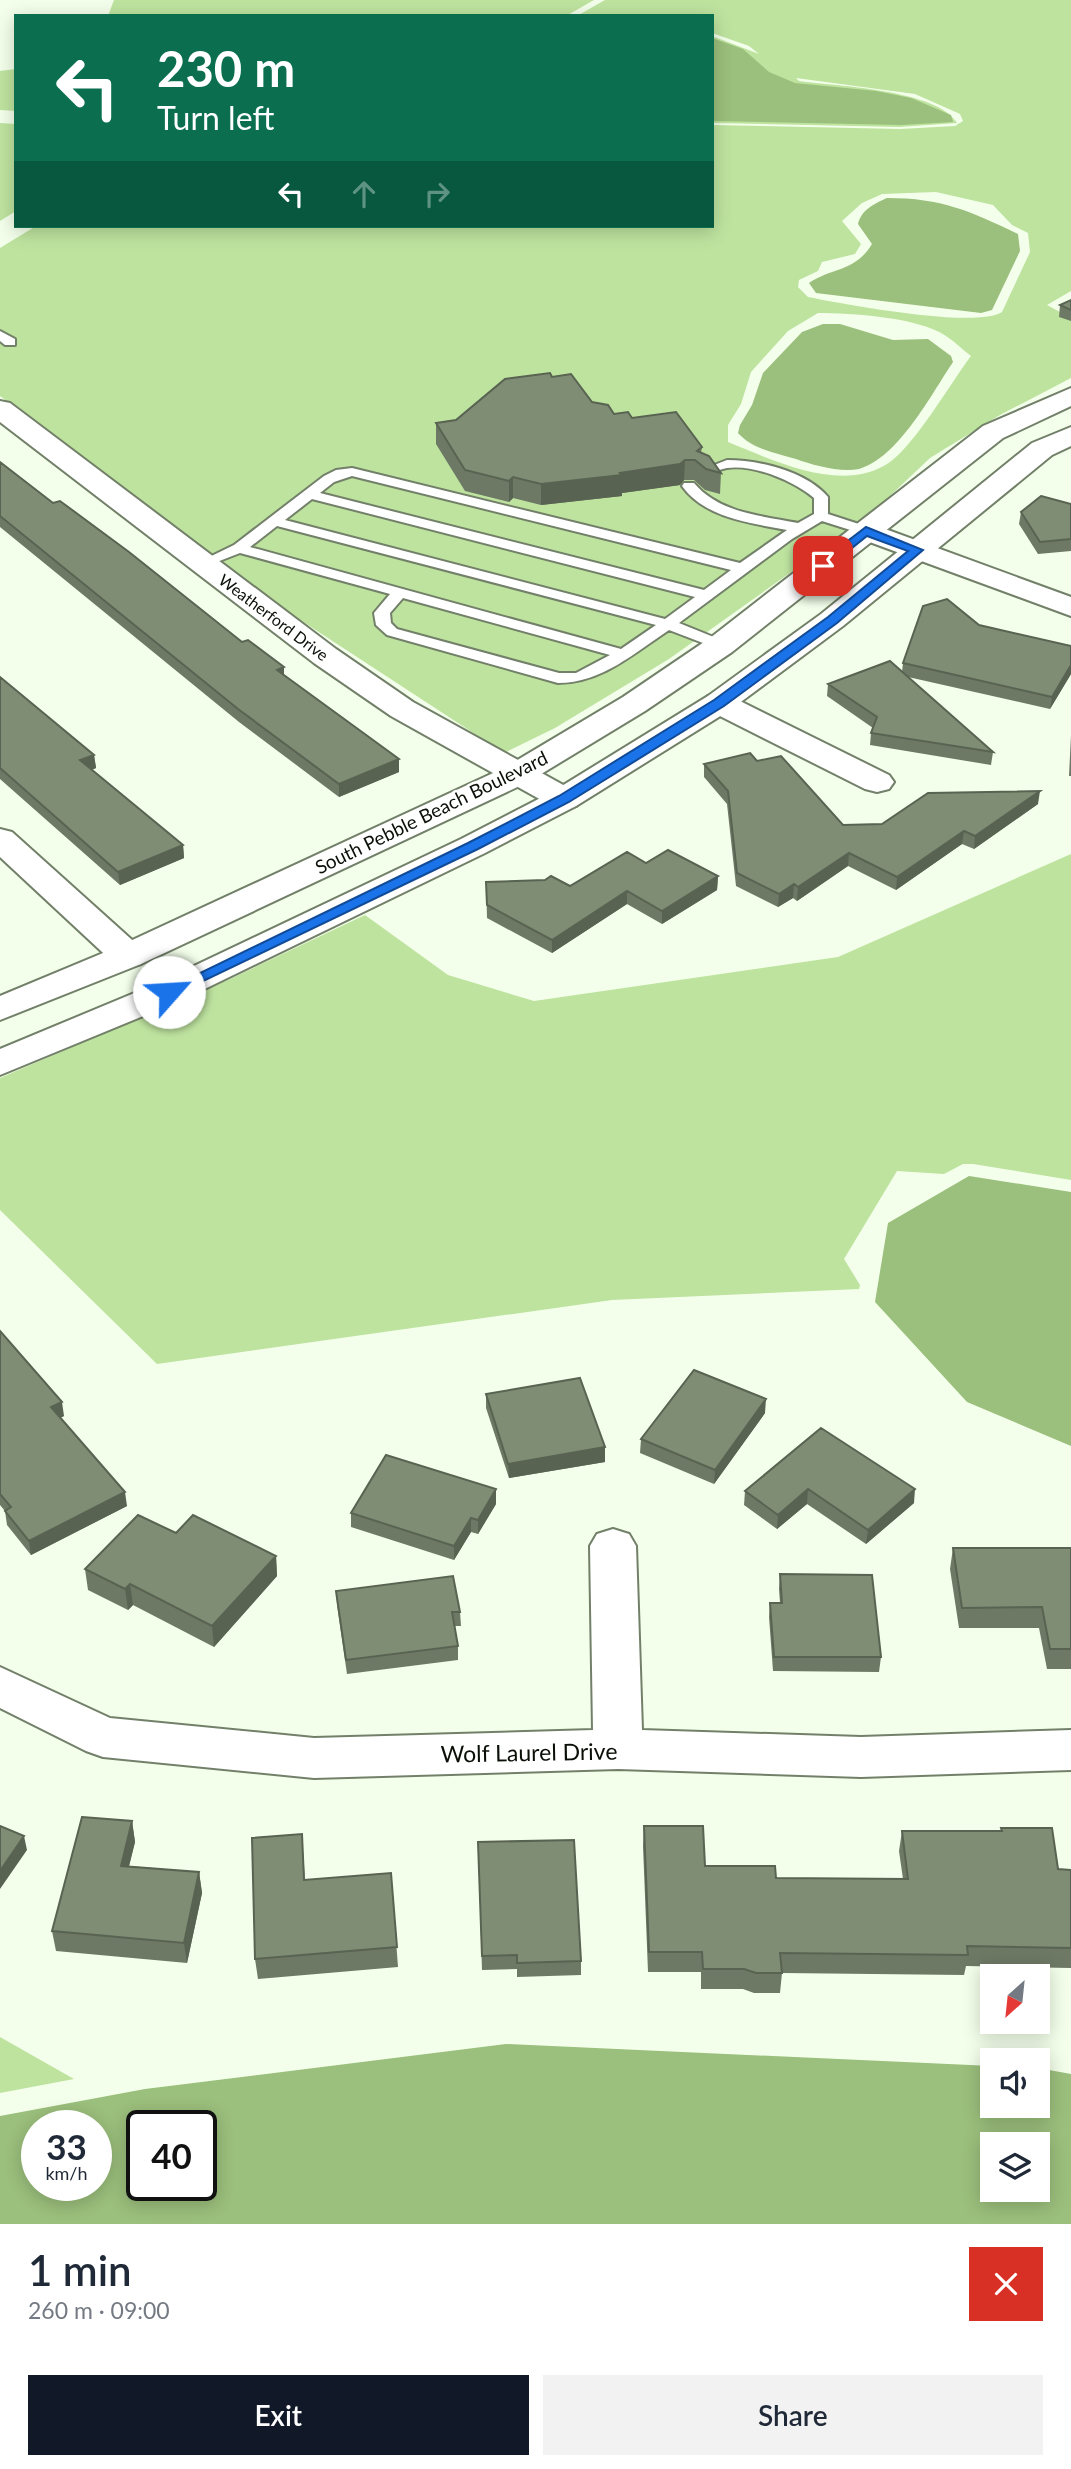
<!DOCTYPE html>
<html lang="en">
<head>
<meta charset="utf-8">
<style>
	body { margin:0; font-family:Lato,sans-serif; background:#f2f2f3; color:#1f2937; height:100vh; display:flex; flex-direction:column; font-size:26px; white-space:nowrap }
	* { box-sizing:border-box; margin:0 }
	p { font-size:23px; color:#747a83 }
	.icon { flex:none; width:38px; height:38px; fill:none; stroke:currentColor; stroke-width:2; stroke-linecap:round; stroke-linejoin:round }
	.map { position:relative; height:2224px; overflow:hidden }
	.side { display:flex; flex-direction:column; background:#fff; flex:1 }
	.side>* { flex:none }
	.banner { position:absolute; left:14px; top:14px; width:700px; height:214px; border-radius:0px; box-shadow:0 4px 18px #0003; background:#0b6e4f; color:#fff; overflow:hidden }
	.needle { width:46px; rotate:207deg }
	.buttons { position:absolute; left:980px; top:1964px; display:grid; gap:14px }
	.buttons a { display:grid; place-items:center; width:70px; height:70px; border-radius:0px; background:#fff; box-shadow:0 4px 18px #0003; font-size:35px }
	.speed { position:absolute; left:21px; top:2110px; display:flex; gap:14px; font-size:35px; font-weight:700; text-align:center }
	.speed>* { display:grid; place-content:center; width:91px; height:91px; border-radius:50%; background:#fff; box-shadow:0 4px 18px #0003; line-height:1 }
	.speed small { font-size:18px; font-weight:400 }
	.speed .limit { border:4px solid #111; border-radius:10px; background:#fff; color:#111 }
	.pin { position:absolute; display:grid; place-items:center; width:60px; height:60px; color:#fff; margin:-30px; border-radius:14px; box-shadow:0 4px 10px #0006 }
	.me { position:absolute; width:77px; margin:-38px; rotate:64deg; stroke-linejoin:round; filter:drop-shadow(0 0 5px #0008) }
	.turn { display:flex; align-items:center; gap:24px; height:147px; padding:0 28px; font-size:32px }
	.turn .icon { width:91px; height:91px; stroke-width:2.5 }
	.turn b { display:block; font-size:49px; line-height:60px }
	.lanes { display:flex; align-items:center; height:66px; padding:0 28px; background:#0003; justify-content:center; gap:35px; direction:ltr }
	.lanes .off { opacity:.35 }
	.round { display:grid; place-items:center; flex:none; width:74px; height:74px; border-radius:0px; background:#f2f2f3 }
	.overview { display:flex; align-items:center; justify-content:space-between; height:119px; padding:0 28px }
	h1 { font-size:42px; font-weight:600; line-height:52px }
	.action { display:flex; gap:14px; margin-top:auto; padding:14px 28px }
	.action a { flex:1; height:80px; border-radius:0px; background:#111827; color:#fff; font-size:28px; font-weight:600; line-height:80px; text-align:center }
	.action a+a { background:#f2f2f3; color:#1f2937 }
	.map>svg:first-child { display:block }
	.green { fill:#bee39f; fill-rule:evenodd }
	.water { fill:#9bbf7c; fill-rule:evenodd }
	.lines { fill:none; stroke-linecap:round; stroke-linejoin:round }
	.lane-casing { stroke:#738069; stroke-width:4 }
	.street-casing { stroke:#738069; stroke-width:4 }
	.secondary-casing { stroke:#738069; stroke-width:4 }
	.lane { fill:#fff; fill-rule:evenodd }
	.street { fill:#fff; fill-rule:evenodd }
	.secondary { fill:#fff; fill-rule:evenodd }
	.wall { fill:#6d7965 }
	.shaded-wall { fill:#596352 }
	.building { fill:#7f8d75; stroke:#596352; stroke-width:2 }
	.route { fill:#1a73e8; stroke:#114b97; stroke-width:2 }
	.labels { text-anchor:middle; dominant-baseline:central; stroke-width:5; stroke-linejoin:round; paint-order:stroke }
	.far-street-label { font-size:16px; fill:#0a0f07; stroke:#fff }
	.street-label { font-size:19px; fill:#0a0f07; stroke:#fff }
	.near-street-label { font-size:23px; fill:#0a0f07; stroke:#fff }
</style>
</head>
<body>
<div class="map">
<svg width="1071" height="2224" viewBox="0 0 1071 2224">
	<rect width="100%" height="100%" fill="#f3ffea"/>
	<path class="green" d="M114,0H594L566,16H108Z
		M605,0H1071V291L1047,305L1071,318V378L1000,415L930,458L873,512L839,538L669,659L555,728L504,753L285,610L0,396V248L36,226H712V125L900,129L955,126L963,121L960,114L915,94L796,78L799,81C837,86 938,90 957,123L899,127L712,123V36L759,54L749,46L712,33V16H577ZM936,192L993,205L1012,225L1028,233L1030,252L1002,312C975,329 844,304 808,297L798,287L799,280L818,271L822,262L855,254L861,244L842,221L862,203L882,194ZM818,313C851,313 918,317 946,336C955,342 963,350 971,356C950,384 916,443 890,462C843,495 773,460 728,442V425L741,404L751,372L788,331Z
		M16,69V111L0,110V71Z
		M0,123L16,124V211L0,221Z
		M1071,854V1180L973,1164H963L944,1174L897,1171L844,1259L860,1285L859,1289L612,1300L157,1364L0,1210V1078L230,979L365,915L448,975L534,1001L838,957Z
		M0,2037L74,2079L0,2093Z"/>
	<path class="water" d="M712,38L743,49L769,72L795,83L876,91L911,98L951,115L953,122L901,125L712,121Z
		M887,198C942,198 970,211 1018,234L1020,251L992,310L981,313L816,293L809,283C833,267 855,272 872,244L858,224C862,209 874,204 887,198Z
		M823,324H840L893,340L928,339L951,356L953,362C931,395 898,458 859,469C840,473 813,465 796,459C776,453 752,449 738,433L740,425L752,405L763,373L802,332Z
		M969,1176L1071,1192V1446L967,1402L875,1302L888,1223Z
		M506,2044L992,2066V2105H1038V2068L1071,2074V2224H0V2116L145,2089ZM96,2126V2186H37V2126ZM201,2126V2186H142V2126ZM992,2144H1038V2189H992Z"/>
	<g class="lines">
		<g class="lane-casing">
			<path id="lane" d="M0,331L15,339V345H5L0,341Z
				M727,460C759,460 806,471 828,497V514L871,528L873,531L866,535L822,521L792,539L679,623L726,642L729,645L726,648H716L669,630C634,653 602,683 558,683L387,635L376,625L374,613L390,594L240,553L204,567L197,563L234,545L324,476L336,470L352,468L740,563L787,530C750,523 705,518 682,486L684,483H694C719,513 762,516 798,523L814,514V498C794,481 754,464 727,468C720,469 713,473 706,475L699,471ZM352,476L731,570L704,590L320,493L334,482ZM312,499L695,597L665,619L285,520ZM277,526L656,625L621,649L250,547ZM403,598L610,655L576,673H559L397,629L391,623L390,613Z"/>
		</g>
		<g class="street-casing">
			<path id="street" d="M0,401L10,403L336,649L413,702L576,792L581,799L576,806L564,809L552,806L391,716L314,663L0,422Z
				M866,522L1071,597V616L856,537L852,531L856,525Z
				M719,693L730,696L889,775L894,782L889,789L877,792L865,789L708,710L703,703L708,696Z
				M0,829L12,832L141,948L146,956L141,964L128,967L115,964L0,857Z
				M613,1529L629,1534L636,1546L642,1730L861,1737L1071,1730V1770L861,1777L618,1769L314,1778L103,1757L86,1751L0,1708V1667L110,1718L314,1738L593,1730L590,1546L597,1534Z"/>
		</g>
		<g class="secondary-casing">
			<path id="secondary" d="M1071,388V406L1003,438L732,652L645,711L528,782L141,964L0,1020V996L115,948L504,768L623,697L710,638L983,426Z
				M1071,427V446L1052,455L843,626L730,710L576,806L485,853L182,1000L0,1075V1049L156,984L461,839L552,792L708,696L821,614L1032,443Z"/>
		</g>
		<use href="#lane" class="lane"/>
		<use href="#street" class="street"/>
		<use href="#secondary" class="secondary"/>
	</g>
	<path class="wall" d="M1071,300V321L1059,317L1060,305Z
		M552,377L592,402L614,414L702,447L701,453L721,473L720,494L705,490L694,480H684L680,485L622,493V496L541,505L513,498L509,502L465,491L436,444V423L456,420Z
		M0,462L53,503L242,642L284,667V675L399,759V772L339,797L239,722L0,527Z
		M1071,504V551L1038,554L1019,524L1021,512Z
		M979,625L1071,646V674L1050,709L908,677L993,752L991,765L870,745L871,733L873,728L827,696L828,684L902,672L903,663Z
		M0,677L94,755L96,768L92,770L183,845L184,858L120,885L0,779Z
		M1071,735V776H1069Z
		M757,761L843,825L882,824L1038,804L974,849L962,844L896,890L848,866L797,901L793,898L778,907L736,886L727,804L704,777V764Z
		M646,863L718,876L717,890L662,924L627,904L552,953L487,918L486,882L570,886Z
		M0,1331L64,1416L60,1418L127,1506L31,1555L7,1525L5,1511L0,1505Z
		M486,1394L605,1462L509,1478L486,1408Z
		M765,1413L714,1484L640,1453L641,1439Z
		M821,1428L914,1503L866,1544L807,1504L777,1529L744,1505L745,1491Z
		M496,1489V1504L478,1534L471,1532L454,1560L351,1527V1513Z
		M176,1533L276,1556L277,1576L214,1647L133,1605L128,1610L88,1590L85,1569Z
		M953,1548H1071V1669H1047L1039,1628H959L950,1569Z
		M780,1574L881,1657L879,1672L773,1671L769,1617L770,1603H780L779,1589Z
		M336,1591L460,1612L461,1626H455L458,1646V1660L347,1674L337,1605Z
		M132,1821L135,1842L129,1866L199,1872L202,1893L187,1963L56,1951L52,1931Z
		M644,1826L705,1866L776,1878L903,1879L899,1851L902,1831H1001V1828L1058,1869L1071,1870V1968L966,1966L964,1975L782,1973L780,1993H754L743,1989H701V1972H648L643,1846Z
		M302,1834L305,1880L391,1873L398,1967L258,1979L255,1959Z
		M478,1842L581,1961V1975L517,1977V1969L482,1970Z"/>
	<path class="shaded-wall" d="M685,460L684,480L680,485L622,493V496L541,505V484L620,473Z
		M513,477V498L509,502V481Z
		M1071,665V674L1050,709L1052,697Z
		M284,667V680L277,670Z
		M94,755L96,768L82,773L80,760Z
		M399,759V772L339,797V784Z
		M1040,791L1038,804L974,849L975,836Z
		M964,831L962,844L896,890L897,877Z
		M183,845L184,858L120,885L118,872Z
		M849,853L848,866L797,901L798,887Z
		M718,876L717,890L662,924V911Z
		M794,884L793,898L778,907L779,894Z
		M627,891V904L552,953V940Z
		M766,1399L765,1413L714,1484L715,1470Z
		M62,1402L64,1416L53,1421L51,1407Z
		M605,1447V1462L509,1478L508,1464Z
		M496,1489V1504L478,1534V1520Z
		M808,1489L807,1504L777,1529L778,1515Z
		M915,1489L914,1503L866,1544L868,1530Z
		M125,1492L127,1506L31,1555L29,1541Z
		M471,1518V1532L454,1560V1546Z
		M276,1556L277,1576L214,1647L212,1626Z
		M130,1584L133,1605L128,1610L125,1589Z
		M132,1821L135,1842L124,1886L121,1866Z
		M24,1836L27,1850L0,1889V1871Z
		M199,1872L202,1893L187,1963L184,1943Z"/>
	<path class="building" d="M1071,300V310L1060,305Z
		M550,373L552,377L571,374L592,402L608,405L614,414L628,412L632,418L676,412L702,447L697,451L709,456L721,473L706,469L695,460H685L680,464L620,473L622,475L541,484L513,477L509,481L465,470L436,423L456,420L505,379Z
		M0,462L53,503L60,501L129,552L242,642L248,640L284,667L277,670L399,759L339,784L238,709L0,516Z
		M1041,496L1071,504V539L1040,542L1021,512Z
		M947,599L979,625L1071,646V665L1052,697L903,663L923,606Z
		M890,661L993,752L871,733L877,717L828,684Z
		M0,677L94,755L80,760L183,845L118,872L0,768Z
		M750,753L757,761L781,756L843,825L882,824L928,793L1040,791L975,836L964,831L897,877L849,853L798,887L794,884L779,894L737,873L728,791L704,764Z
		M668,850L718,876L662,911L627,891L552,940L487,905L486,882L545,880L551,876L570,886L627,852L646,863Z
		M0,1331L62,1402L51,1407L125,1492L29,1541L5,1511L11,1507L0,1494Z
		M694,1370L766,1399L715,1470L641,1439Z
		M580,1378L605,1447L508,1464L486,1394Z
		M821,1428L915,1489L868,1530L808,1489L778,1515L745,1491Z
		M386,1455L496,1489L478,1520L471,1518L454,1546L351,1513Z
		M138,1515L176,1533L193,1515L276,1556L212,1626L130,1584L125,1589L85,1569Z
		M953,1548H1071V1649H1050L1042,1607L962,1608Z
		M780,1574L872,1575L881,1657H774L770,1603H782Z
		M453,1576L460,1612H452L458,1646L346,1660L336,1591Z
		M82,1817L132,1821L121,1866L199,1872L184,1943L52,1931Z
		M0,1826L24,1836L0,1871Z
		M644,1826H703L705,1866H775L776,1878L908,1879L902,1831H1002L1001,1828H1052L1058,1869L1071,1870V1948L967,1946L968,1955L780,1953L782,1973H756L744,1969H703L702,1952H649Z
		M302,1834L304,1880L391,1873L397,1947L255,1959L252,1838Z
		M574,1840L581,1961L517,1963V1955L482,1956L478,1842Z"/>
	<path class="route" d="M866,527L923,550L837,623L724,706L569,802L478,849L174,995H164L161,992L468,843L559,796L714,700L828,617L908,551L867,536L827,568H819V563Z"/>
	<g class="labels">
		<g class="far-street-label">
			<text transform="translate(274 617) rotate(37)">Weatherford Drive</text>
		</g>
		<g class="street-label">
			<text transform="translate(431 812) rotate(-26)">South Pebble Beach Boulevard</text>
		</g>
		<g class="near-street-label">
			<text transform="translate(529 1752) rotate(-1)">Wolf Laurel Drive</text>
		</g>
	</g>
</svg>
<div class="buttons">
<a><svg class="needle" viewBox="-14 -14 28 28"><path d="M0-13l5 13h-10z" fill="#e53935"/><path d="M0 13l5-13h-10z" fill="#747a83"/></svg></a>
<a><svg class="icon" aria-label="sound" viewBox="0 0 24 24"><path d="M4 9h4l5-4v14l-5-4H4zM17 9q2 3 0 6"/></svg></a>
<a><svg class="icon" aria-label="layers" viewBox="0 0 24 24"><path d="M12 4l9 5-9 5-9-5zM3 14l9 5 9-5"/></svg></a>
</div>
<div class="speed"><div>33<small>km/h</small></div><div class="limit">40</div></div>
<div class="pin" style="left:823px;top:566px;background:#d93025"><svg class="icon" aria-label="arrive" viewBox="0 0 24 24"><path d="M6 21V4h12l-3 4 3 4H6"/></svg></div>
<svg class="me" style="left:169px;top:992px" viewBox="-20 -20 40 40"><circle r="19" fill="#fff"/><path d="M0-13L10 11 0 6-10 11z" fill="#1a73e8"/></svg>
<div class="banner">
<div class="turn"><svg class="icon" aria-label="left" viewBox="0 0 24 24"><path d="M17 20v-9H6M10 6l-5 5 5 5"/></svg><div><b>230 m</b>Turn left</div></div>
<div class="lanes"><svg class="icon" aria-label="left" viewBox="0 0 24 24"><path d="M17 20v-9H6M10 6l-5 5 5 5"/></svg><svg class="icon off" aria-label="ahead" viewBox="0 0 24 24"><path d="M12 20V5M6 11l6-6 6 6"/></svg><svg class="icon off" aria-label="right" viewBox="0 0 24 24"><path d="M7 20v-9h11M14 6l5 5-5 5"/></svg></div>
</div>
</div>
<section class="side">
<div class="overview"><div><h1>1 min</h1><p>260 m · 09:00</p></div><a class="round" style="background:#d93025;color:#fff"><svg class="icon" aria-label="close" viewBox="0 0 24 24"><path d="M6 6l12 12M18 6L6 18"/></svg></a></div>
<div class="action"><a>Exit</a><a>Share</a></div>
</section>
</body>
</html>
